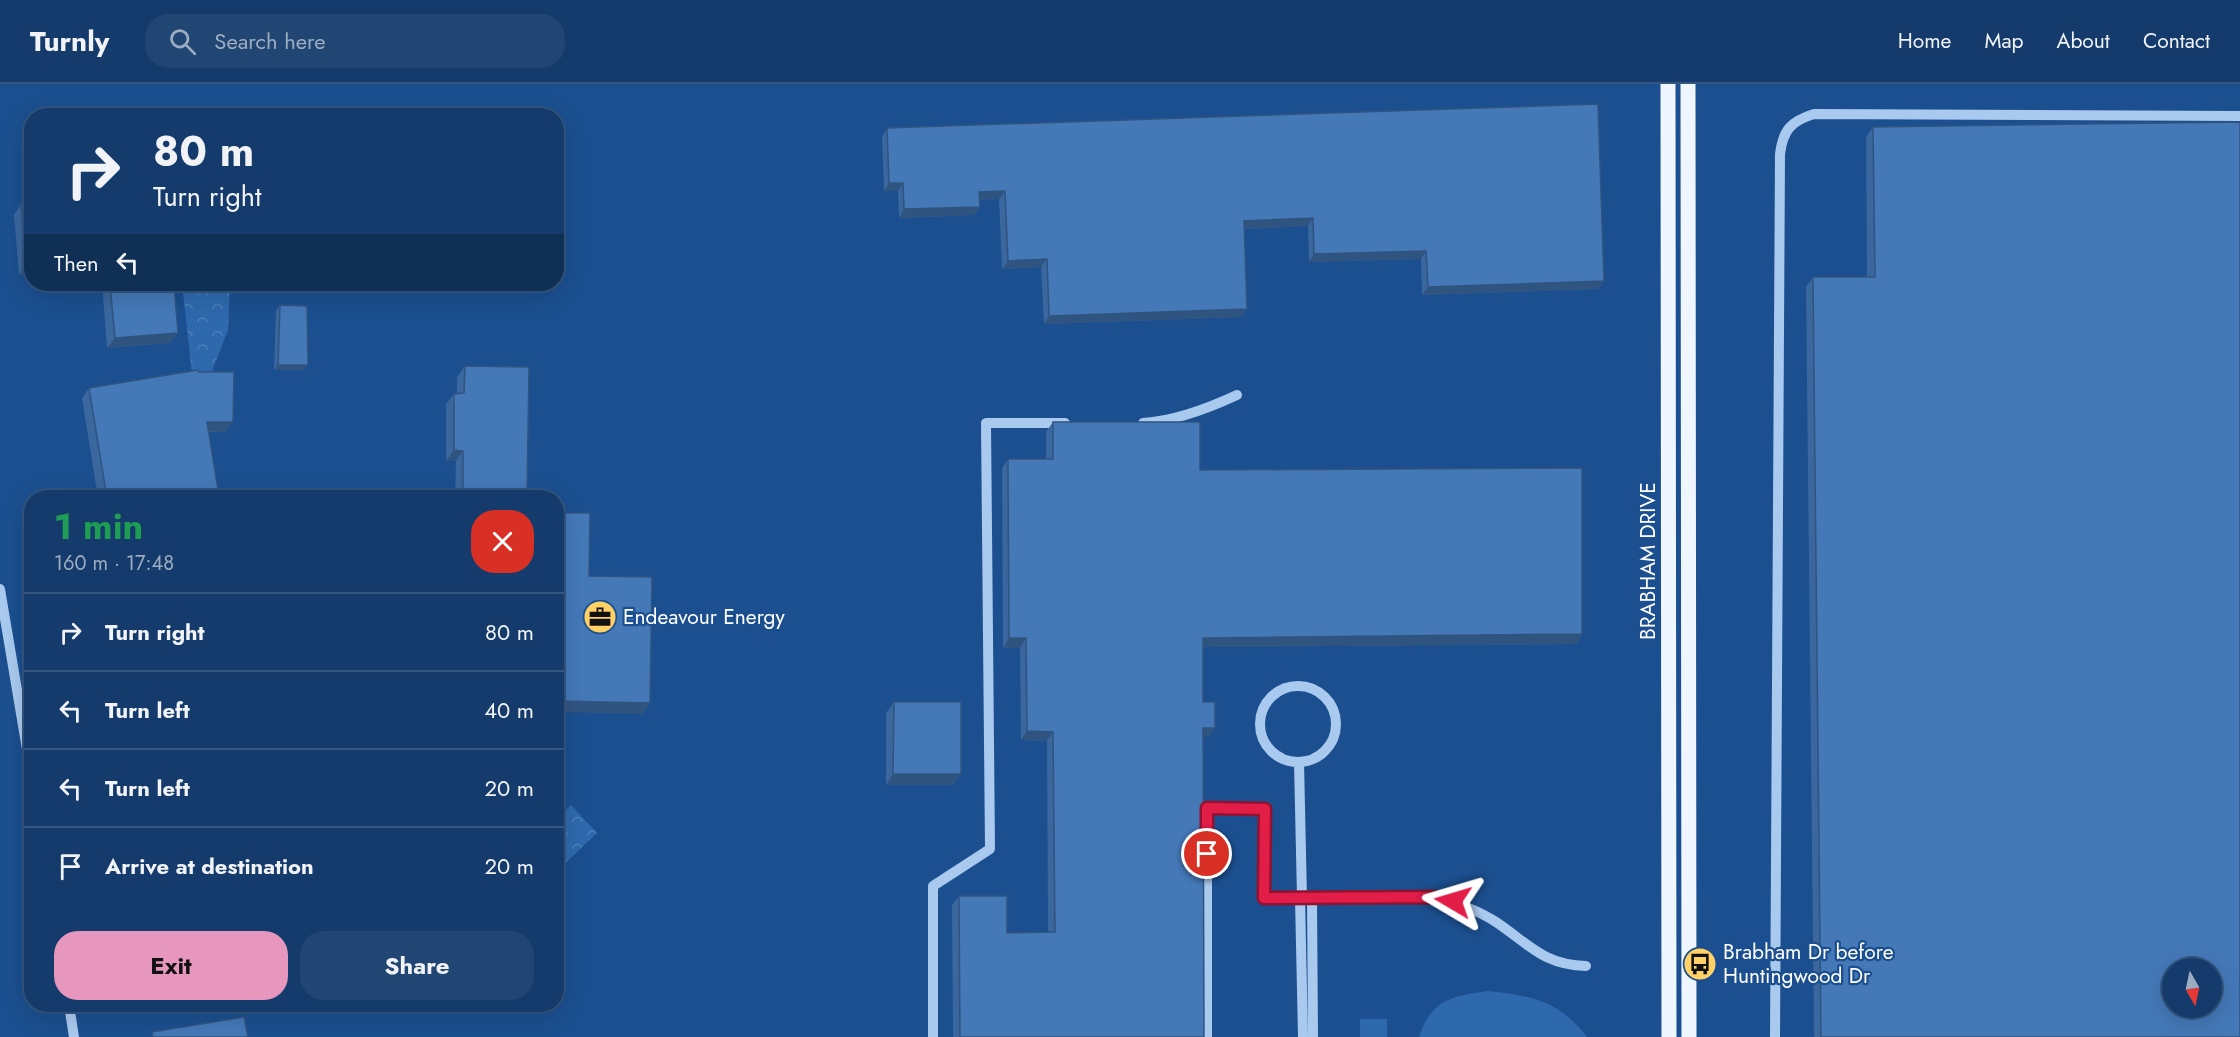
<!DOCTYPE html>
<html lang="en">
<head>
<meta charset="utf-8">
<style>
	body { margin:0; font-family:Jost,sans-serif; background:#214673; color:#f1f3f6; height:100vh; display:flex; flex-direction:column; font-size:22px; white-space:nowrap }
	* { box-sizing:border-box; margin:0 }
	p { font-size:20px; color:#9dadc1 }
	.icon { flex:none; width:33px; height:33px; fill:none; stroke:currentColor; stroke-width:2; stroke-linecap:round; stroke-linejoin:round }
	.map { position:relative; flex:1; overflow:hidden }
	.sheet { position:absolute; left:24px; top:406px; width:540px; height:522px; display:flex; flex-direction:column; background:#143b6b; border-radius:24px; box-shadow:0 6px 24px #0002,0 0 0 2px #33557e }
	.sheet>* { flex:none }
	.guide { position:absolute; left:24px; top:24px; width:540px; height:183px; border-radius:24px; box-shadow:0 6px 24px #0002,0 0 0 2px #33557e; background:#143b6b; color:#f1f3f6; overflow:hidden }
	.needle { width:39px; rotate:171deg }
	.controls { position:absolute; left:2162px; top:874px; display:grid; gap:12px }
	.controls a { display:grid; place-items:center; width:60px; height:60px; border-radius:50%; background:#143b6b; box-shadow:0 6px 24px #0002,0 0 0 2px #33557e; font-size:30px }
	.pin { position:absolute; display:grid; place-items:center; width:51px; height:51px; color:#fff; margin:-26px; border:3px solid #fff; border-radius:50%; box-shadow:0 2px 6px #0007 }
	.me { position:absolute; width:66px; margin:-33px; rotate:277deg; stroke-linejoin:round; filter:drop-shadow(0 0 4px #0008) }
	.turn { display:flex; align-items:center; gap:21px; height:126px; padding:0 30px; font-size:27px }
	.turn .icon { width:78px; height:78px; stroke-width:2.5 }
	.turn b { display:block; font-size:42px; line-height:51px }
	.then { display:flex; align-items:center; height:57px; padding:0 30px; background:#0003; gap:12px; font-size:22px }
	.round { display:grid; place-items:center; flex:none; width:63px; height:63px; border-radius:24px; background:#214673 }
	.head { display:flex; align-items:center; justify-content:space-between; height:102px; padding:0 30px }
	h1 { font-size:36px; font-weight:700; line-height:45px; color:#1e9e55 }
	.button { display:flex; gap:12px; margin-top:auto; padding:12px 30px }
	.button a { flex:1; height:69px; border-radius:24px; background:#e797bd; color:#111; font-size:24px; font-weight:700; line-height:69px; text-align:center }
	.button a+a { background:#214673; color:#f1f3f6 }
	ul { padding:0; list-style:none }
	li { display:flex; align-items:center; gap:18px; height:78px; padding:0 30px; border-top:2px solid #33557e }
	li div { flex:1 }
	li b { display:block; font-size:22px }
	li em { font-style:normal }
	header { display:flex; align-items:center; gap:36px; box-sizing:border-box; height:84px; padding:0 30px; background:#143b6b; border-bottom:2px solid #33557e }
	header strong { font-size:28px }
	nav { display:flex; gap:33px; margin-inline-start:auto; font-size:21px }
	.search { width:420px; height:54px; background:#214673; display:flex; align-items:center; gap:15px; box-sizing:border-box; padding:0 21px; border-radius:24px; color:#9dadc1; font-size:22px }
	.map>svg:first-child { display:block }
	.forest { fill:url(#forest-crowns) }
	.pitch { fill:#2e69ad }
	.lines { fill:none; stroke-linecap:round; stroke-linejoin:round }
	.minor { stroke:#a9c9ee; stroke-width:10 }
	.major { stroke:#f0f6ff; stroke-width:15 }
	.wall { fill:#3a679d }
	.shaded-wall { fill:#305480 }
	.building { fill:#4478b7; stroke:#305480; stroke-width:1.5; fill-rule:evenodd }
	.route-casing { stroke:#92132f; stroke-width:15 }
	.route { stroke:#e11d48; stroke-width:10 }
	.labels { text-anchor:middle; dominant-baseline:central; stroke-width:4.5; stroke-linejoin:round; paint-order:stroke }
	.street-label { font-size:21px; fill:#fff; stroke:#1b4f8f }
	.poi-label { font-size:21px; fill:#fff; stroke:#1b4f8f; text-anchor:start }
</style>
</head>
<body>
<header>
<strong>Turnly</strong>
<div class="search"><svg class="icon" aria-label="search" viewBox="0 0 24 24"><circle cx="10" cy="10" r="6"/><path d="M15 15l6 6"/></svg>Search here</div>
<nav><a>Home</a><a>Map</a><a>About</a><a>Contact</a></nav>
</header>
<div class="map">
<svg width="2240" height="953" viewBox="0 0 2240 953">
	<defs>
		<pattern id="forest-crowns" width="20" height="18" patternUnits="userSpaceOnUse" patternTransform="scale(1.5)"><rect width="20" height="18" fill="#2e69ad"/><path d="M2 6a3 3 0 1 1 6 0M12 15a3 3 0 1 1 6 0" fill="none" stroke="#4d80b9"/></pattern>
	</defs>
	<rect width="100%" height="100%" fill="#1b4f8f"/>
	<path class="forest" d="M182,200H230L228,246L212,287L192,290Z
		M571,721L597,749L557,787V735Z"/>
	<path class="pitch" d="M1488,907C1532,912 1558,916 1587,953H1419C1431,915 1453,912 1488,907Z
		M1360,935H1387V953H1360Z"/>
	<g class="lines">
		<path class="minor" d="M1143,339C1175,337 1209,324 1237,311
			M0,505L32,695
			M1260 640a38 38 0 1 1 76 0a38 38 0 1 1-76 0Z
			M1299,678L1302,814
			M1300,814L1303,953
			M1312,814L1313,953
			M69,921L74,953
			M933,953V802L990,765L986,339H1065
			M1207,953V724L1265,725L1264,814H1441C1460,820 1479,827 1496,838C1529,860 1543,881 1586,882
			M1775,953L1780,70C1783,46 1791,37 1814,30L2240,32"/>
		<path class="major" d="M1668,0L1669,953
			M1688,0L1689,953"/>
	</g>
	<path class="wall" d="M1598,20L1604,197L1598,205L1422,211L1421,175L1309,178L1308,142L1244,145L1247,225L1241,233L1044,240L1041,183L1002,185L999,115L980,116V123L974,131L899,134L898,107H884L882,53L887,44Z
		M1873,43L2240,953H1814L1806,203L1813,193H1867L1866,53Z
		M21,120L32,190L19,191L14,131Z
		M102,200H174L178,249L170,259L107,264Z
		M280,221L308,281L304,286H274L276,227Z
		M465,282L527,414H455L456,377H446V320L454,310L457,309V293Z
		M89,304L226,348H208L212,414H98L82,314Z
		M1053,338L1200,386L1582,550L1576,560L1203,563V618L1215,644L1209,653H1203L1204,953H953L952,821L959,812L1007,849L1048,848L1047,657L1021,656L1020,564H1003L1002,384L1008,375H1046V348Z
		M894,618L961,690L953,701H886V629Z"/>
	<path class="shaded-wall" d="M889,99H903L898,107H884Z
		M1005,107L999,115L974,116L979,108Z
		M980,123L974,131L899,134L904,125Z
		M1313,134L1308,142L1238,145L1244,137Z
		M1426,167L1421,175L1309,178L1314,170Z
		M1047,175L1041,183L1002,185L1008,177Z
		M26,180H32V190L19,191Z
		M1604,197L1598,205L1422,211L1428,203Z
		M1247,225L1241,233L1044,240L1049,232Z
		M178,249L170,259L107,264L115,254Z
		M278,281H308L304,286H274Z
		M207,338H233L226,348L200,347Z
		M454,366L463,367L456,377H446Z
		M218,406L212,414H170Z
		M1582,550L1576,560L1196,563L1203,554Z
		M1009,554H1026L1020,564H1003Z
		M556,617L650,619L643,630L556,628Z
		M1203,644H1215L1209,653H1196Z
		M1027,647L1053,648L1047,657L1021,656Z
		M893,690H961L953,701H886Z
		M187,921H204L185,924Z"/>
	<path class="building" d="M1598,20L1604,197L1428,203L1426,167L1314,170L1313,134L1244,137L1247,225L1049,232L1047,175L1008,177L1005,107L979,108L980,123L904,125L903,99H889L887,44Z
		M2240,38V953H1821L1813,193H1875L1873,43ZM2172,885H2211V924H2172Z
		M32,119V180H26L21,120Z
		M110,200H174L178,249L115,254Z
		M280,221L307,222L308,281H278Z
		M465,282L529,283L527,414H463V367L454,366V310L464,309Z
		M198,286V288H234L233,338H207L218,406L170,414H107L89,304Z
		M1053,338H1200V386L1582,384V550L1203,554V618H1215V644H1203L1204,953H960L959,812H1007V849L1055,848L1053,648L1027,647L1026,554H1009L1008,387V375H1053Z
		M556,429H590L589,492L652,493L650,619L556,617Z
		M894,618H961V690H893Z
		M244,933L248,953H153L152,948Z"/>
	<g class="lines">
		<g class="route-casing">
			<path id="route" d="M1207,770V724L1265,725L1264,814L1434,813L1453,817"/>
		</g>
		<use href="#route" class="route"/>
	</g>
	<defs>
		<g id="office-disc" transform="scale(1.725)"><circle r="9.5" fill="#ffd166" stroke="#1b4f8f"/><path d="M-6-3h4V-5.5h4V-3h4V5H-6ZM-1-4.5V-3h2v-1.5ZM-6 0V1H6V0Z" fill="#111"/></g>
		<g id="bus-disc" transform="scale(1.725)"><circle r="9.5" fill="#ffd166" stroke="#1b4f8f"/><path d="M-5-6H5V4H4V6H2V4H-2V6H-4V4H-5ZM-3.5-4V0h7V-4ZM-3.5 1.2v1.5H-2V1.2ZM2 1.2v1.5H3.5V1.2Z" fill="#111"/></g>
	</defs>
	<g fill-rule="evenodd">
		<use href="#office-disc" x="600" y="533"/>
		<use href="#bus-disc" x="1700" y="880"/>
	</g>
	<g class="labels">
		<g class="street-label">
			<text transform="translate(1648 477) rotate(-90)">BRABHAM DRIVE</text>
		</g>
		<g class="poi-label">
			<text x="623" y="533">Endeavour Energy</text>
			<text x="1723" y="868">Brabham Dr before<tspan x="1723" dy="24">Huntingwood Dr</tspan></text>
		</g>
	</g>
</svg>
<div class="controls">
<a><svg class="needle" viewBox="-14 -14 28 28"><path d="M0-13l5 13h-10z" fill="#e53935"/><path d="M0 13l5-13h-10z" fill="#9dadc1"/></svg></a>
</div>
<div class="pin" style="left:1207px;top:770px;background:#d93025"><svg class="icon" aria-label="arrive" viewBox="0 0 24 24"><path d="M6 21V4h12l-3 4 3 4H6"/></svg></div>
<svg class="me" style="left:1453px;top:817px" viewBox="-20 -20 40 40"><path d="M0-17L14 15 0 8-14 15z" fill="#e11d48" stroke="#fff" stroke-width="4"/></svg>
<div class="guide">
<div class="turn"><svg class="icon" aria-label="right" viewBox="0 0 24 24"><path d="M7 20v-9h11M14 6l5 5-5 5"/></svg><div><b>80 m</b>Turn right</div></div>
<div class="then">Then<svg class="icon" aria-label="left" viewBox="0 0 24 24"><path d="M17 20v-9H6M10 6l-5 5 5 5"/></svg></div>
</div>
<section class="sheet">
<div class="head"><div><h1>1 min</h1><p>160 m · 17:48</p></div><a class="round" style="background:#d93025;color:#fff"><svg class="icon" aria-label="close" viewBox="0 0 24 24"><path d="M6 6l12 12M18 6L6 18"/></svg></a></div>
<ul>
<li><svg class="icon" aria-label="right" viewBox="0 0 24 24"><path d="M7 20v-9h11M14 6l5 5-5 5"/></svg><div><b>Turn right</b></div><em>80 m</em></li>
<li><svg class="icon" aria-label="left" viewBox="0 0 24 24"><path d="M17 20v-9H6M10 6l-5 5 5 5"/></svg><div><b>Turn left</b></div><em>40 m</em></li>
<li><svg class="icon" aria-label="left" viewBox="0 0 24 24"><path d="M17 20v-9H6M10 6l-5 5 5 5"/></svg><div><b>Turn left</b></div><em>20 m</em></li>
<li><svg class="icon" aria-label="arrive" viewBox="0 0 24 24"><path d="M6 21V4h12l-3 4 3 4H6"/></svg><div><b>Arrive at destination</b></div><em>20 m</em></li>
</ul>
<div class="button"><a>Exit</a><a>Share</a></div>
</section>
</div>
</body>
</html>
